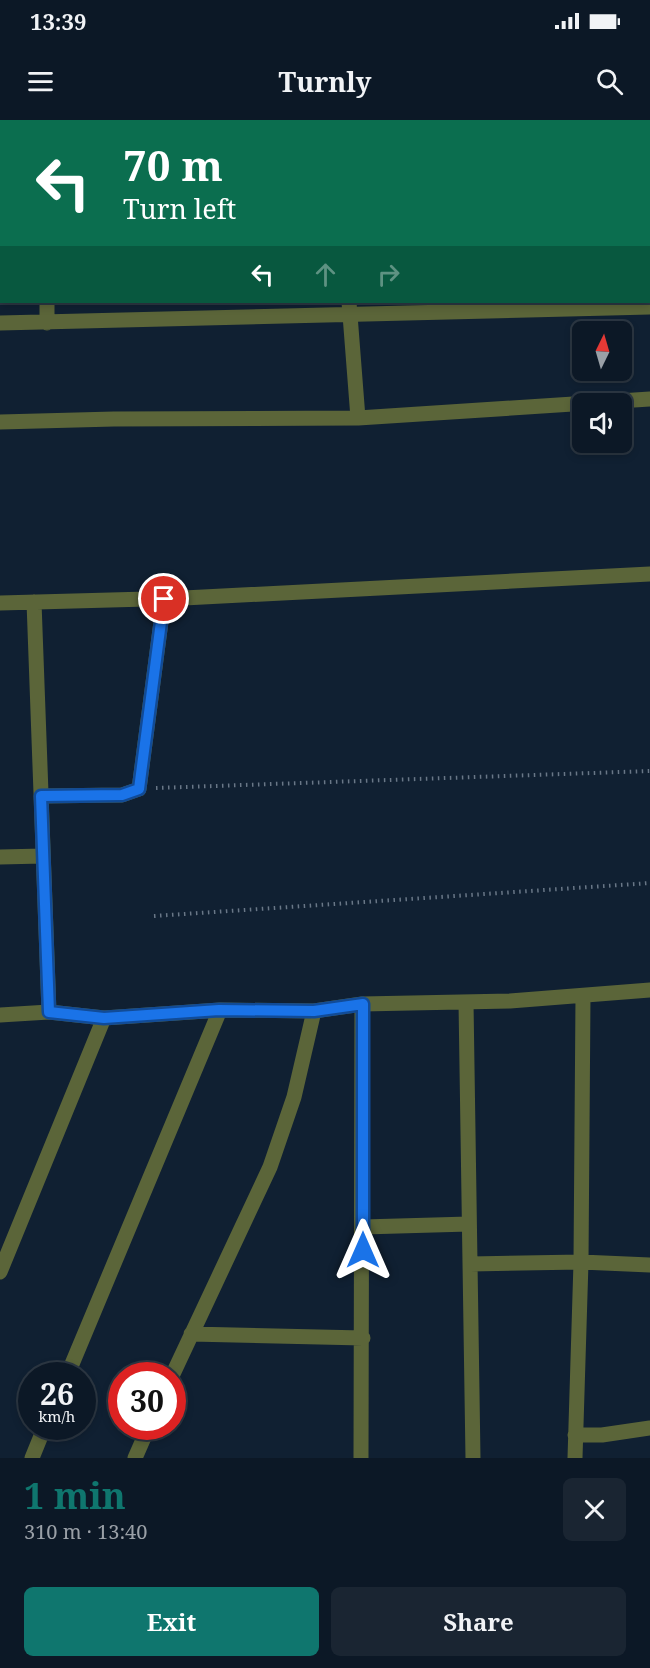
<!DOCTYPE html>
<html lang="en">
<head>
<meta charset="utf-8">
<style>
	body { margin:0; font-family:"Noto Serif",serif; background:#1a2532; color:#f1f3f6; height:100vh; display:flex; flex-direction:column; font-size:22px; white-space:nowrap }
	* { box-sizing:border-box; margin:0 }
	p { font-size:20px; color:#9aa0a7 }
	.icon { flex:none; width:33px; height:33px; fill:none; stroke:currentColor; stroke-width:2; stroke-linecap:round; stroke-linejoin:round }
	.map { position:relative; height:1338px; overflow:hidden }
	.drawer { display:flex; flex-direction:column; background:#0c1826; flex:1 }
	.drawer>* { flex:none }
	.guide { position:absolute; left:0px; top:0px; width:651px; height:183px; box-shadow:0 3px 9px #0003,0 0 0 2px #2c3743; background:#0b6e4f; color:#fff; overflow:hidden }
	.needle { width:39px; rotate:5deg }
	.fabs { position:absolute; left:572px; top:201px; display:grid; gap:12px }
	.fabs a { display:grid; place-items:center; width:60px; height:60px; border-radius:9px; background:#0c1826; box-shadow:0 3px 9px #0003,0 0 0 2px #2c3743; font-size:30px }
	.speed { position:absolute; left:18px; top:1242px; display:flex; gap:12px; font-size:30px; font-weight:700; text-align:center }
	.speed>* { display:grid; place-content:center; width:78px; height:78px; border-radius:50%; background:#0c1826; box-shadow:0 3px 9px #0003,0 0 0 2px #2c3743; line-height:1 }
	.speed small { font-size:15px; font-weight:400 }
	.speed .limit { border:9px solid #d22; background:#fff; color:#111 }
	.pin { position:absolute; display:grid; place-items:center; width:51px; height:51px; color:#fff; margin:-26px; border:3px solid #fff; border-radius:50%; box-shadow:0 2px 6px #0007 }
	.me { position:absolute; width:66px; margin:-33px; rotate:0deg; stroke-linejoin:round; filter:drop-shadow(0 0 4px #0008) }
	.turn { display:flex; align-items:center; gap:21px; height:126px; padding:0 24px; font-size:27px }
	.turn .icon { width:78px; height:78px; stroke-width:2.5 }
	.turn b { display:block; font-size:42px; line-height:51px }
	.lanes { display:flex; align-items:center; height:57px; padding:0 24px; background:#0003; justify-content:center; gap:30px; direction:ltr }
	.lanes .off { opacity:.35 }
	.round { display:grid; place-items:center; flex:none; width:63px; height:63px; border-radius:9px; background:#1a2532 }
	.head { display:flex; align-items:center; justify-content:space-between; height:102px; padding:0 24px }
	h1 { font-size:36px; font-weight:700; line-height:45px; color:#0f766e }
	.action { display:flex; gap:12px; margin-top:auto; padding:12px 24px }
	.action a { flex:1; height:69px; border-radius:9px; background:#0f766e; color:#fff; font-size:24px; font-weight:700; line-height:69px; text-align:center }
	.action a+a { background:#1a2532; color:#f1f3f6 }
	.status { display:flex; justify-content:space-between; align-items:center; height:42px; padding:0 30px; background:#0c1826; direction:ltr }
	.status svg { height:16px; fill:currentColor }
	header { display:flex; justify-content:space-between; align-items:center; height:78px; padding:0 24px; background:#0c1826; font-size:27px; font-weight:700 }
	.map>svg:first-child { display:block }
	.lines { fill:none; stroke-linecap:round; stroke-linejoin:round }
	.path { stroke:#697787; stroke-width:4; stroke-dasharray:1.5 4.5; stroke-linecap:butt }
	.minor { stroke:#5b6539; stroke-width:15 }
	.route-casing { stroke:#114b97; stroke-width:15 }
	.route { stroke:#1a73e8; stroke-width:10 }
</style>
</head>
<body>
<div class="status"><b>13:39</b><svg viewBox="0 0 49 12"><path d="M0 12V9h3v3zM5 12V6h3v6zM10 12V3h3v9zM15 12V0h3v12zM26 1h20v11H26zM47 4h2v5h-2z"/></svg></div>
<header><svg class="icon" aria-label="menu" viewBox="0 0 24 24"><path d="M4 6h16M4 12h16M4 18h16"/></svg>Turnly<svg class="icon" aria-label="search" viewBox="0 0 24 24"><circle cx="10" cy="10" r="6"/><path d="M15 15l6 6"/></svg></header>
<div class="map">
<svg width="650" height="1338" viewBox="0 0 650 1338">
	<rect width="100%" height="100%" fill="#102032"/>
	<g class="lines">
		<path class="path" d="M156,668L650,651
			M154,796L650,763"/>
		<path class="minor" d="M258,0V2
			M0,33H2
			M47,182V203
			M349,182L358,298
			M0,203L650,187
			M0,302L114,299L358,298L650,279
			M34,482L49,892
			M0,483L184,478L650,454
			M41,676L122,675L139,669L164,479
			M0,737L43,736
			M466,882L473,1338
			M0,895L49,892L104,898L220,890L314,891L362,884L510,881L650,870
			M363,1107L469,1104
			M470,1144L581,1142L650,1145
			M0,1152L104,898
			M191,1214L363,1218
			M67,1256L220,890
			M172,1256L270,1047L294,977L314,891
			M575,1315H602L650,1308
			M32,1338L45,1306
			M135,1338L149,1306
			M361,1338L362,884
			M575,1338L581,1142L583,876"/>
	</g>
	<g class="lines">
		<g class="route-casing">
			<path id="route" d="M164,479L139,669L122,675L41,676L49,892L104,898L219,890L314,891L363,884V1130"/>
		</g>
		<use href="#route" class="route"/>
	</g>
</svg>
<div class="fabs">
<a><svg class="needle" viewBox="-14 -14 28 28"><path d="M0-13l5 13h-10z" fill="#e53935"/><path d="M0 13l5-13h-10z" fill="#9aa0a7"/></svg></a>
<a><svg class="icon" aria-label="sound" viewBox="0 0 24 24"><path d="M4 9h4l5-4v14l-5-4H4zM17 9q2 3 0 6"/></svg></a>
</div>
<div class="speed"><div>26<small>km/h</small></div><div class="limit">30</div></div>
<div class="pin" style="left:164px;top:479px;background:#d93025"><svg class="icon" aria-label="arrive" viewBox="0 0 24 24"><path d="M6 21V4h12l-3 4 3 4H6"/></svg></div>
<svg class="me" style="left:363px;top:1130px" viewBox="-20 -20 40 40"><path d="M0-17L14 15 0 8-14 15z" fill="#1a73e8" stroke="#fff" stroke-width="4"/></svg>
<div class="guide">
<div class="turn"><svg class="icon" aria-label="left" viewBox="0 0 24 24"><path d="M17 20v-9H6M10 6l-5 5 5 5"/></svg><div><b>70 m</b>Turn left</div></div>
<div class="lanes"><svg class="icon" aria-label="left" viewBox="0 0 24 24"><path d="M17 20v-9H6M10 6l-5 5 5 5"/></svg><svg class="icon off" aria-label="ahead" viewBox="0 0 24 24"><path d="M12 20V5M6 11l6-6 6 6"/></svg><svg class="icon off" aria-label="right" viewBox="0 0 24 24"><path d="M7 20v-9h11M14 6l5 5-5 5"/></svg></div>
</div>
</div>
<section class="drawer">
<div class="head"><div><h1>1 min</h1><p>310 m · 13:40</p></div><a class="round"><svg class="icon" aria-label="close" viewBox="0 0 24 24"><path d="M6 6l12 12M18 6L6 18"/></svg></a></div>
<div class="action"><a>Exit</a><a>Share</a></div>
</section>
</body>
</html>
